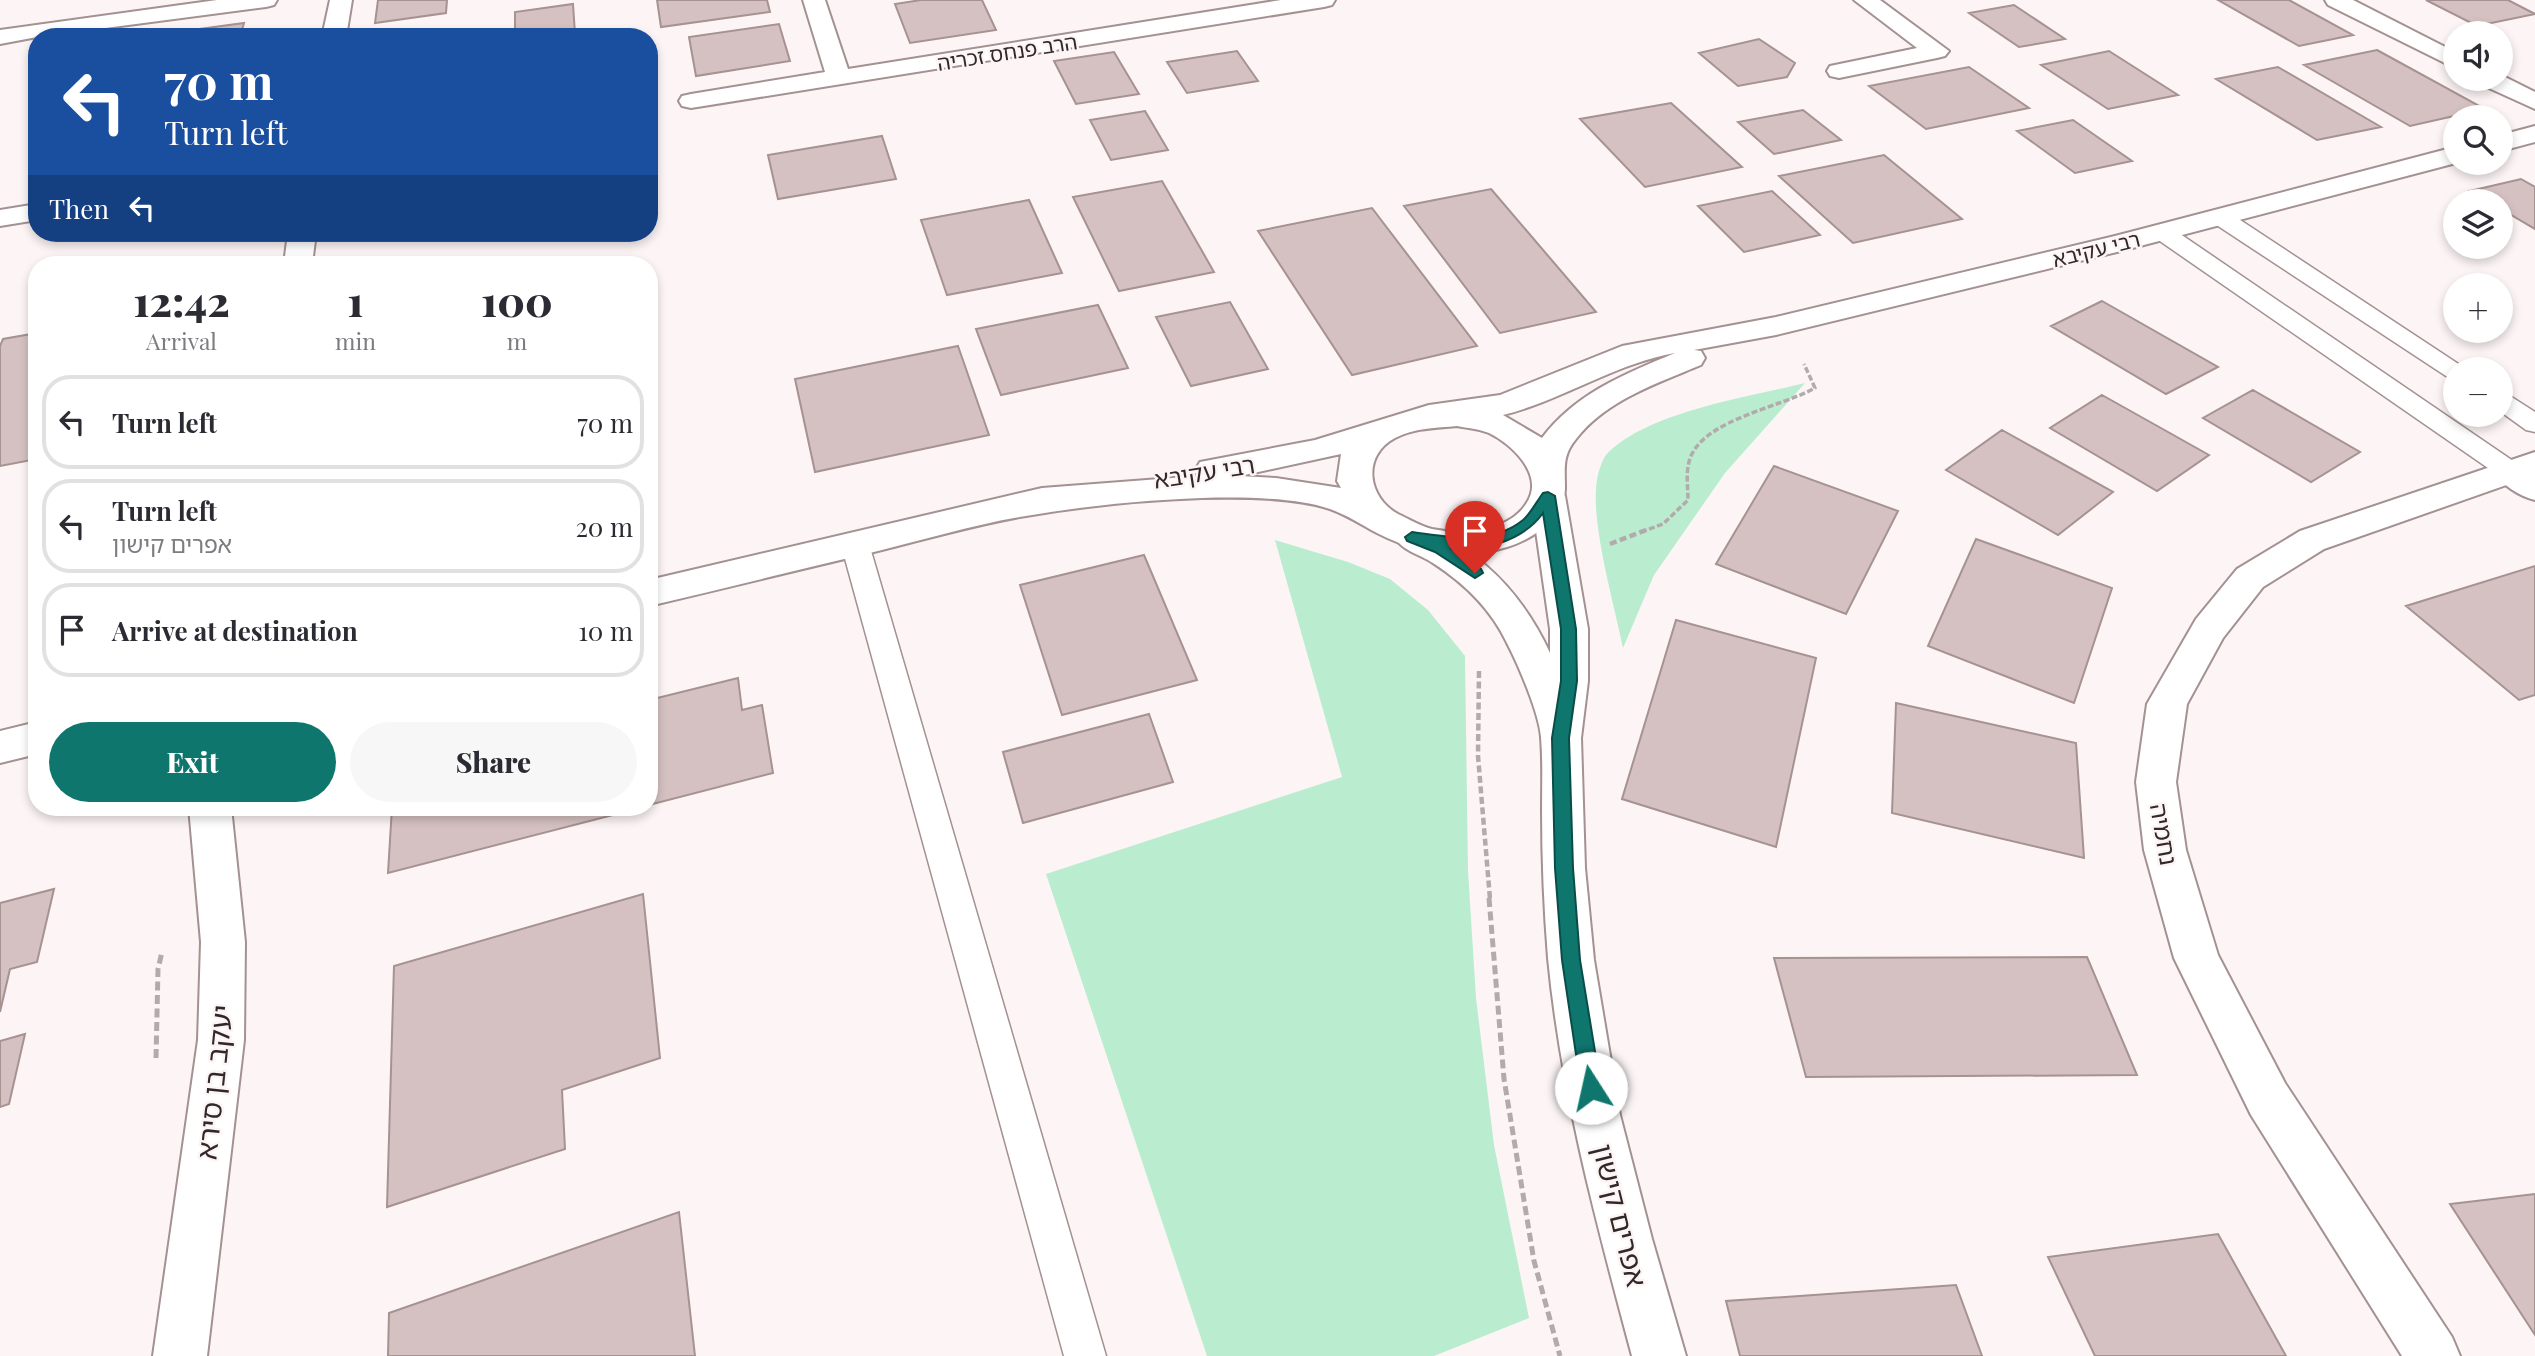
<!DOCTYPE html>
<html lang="en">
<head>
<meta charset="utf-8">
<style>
	body { margin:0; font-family:"Playfair Display","Noto Sans Hebrew",serif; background:#f7f7f7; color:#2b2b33; height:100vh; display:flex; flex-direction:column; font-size:26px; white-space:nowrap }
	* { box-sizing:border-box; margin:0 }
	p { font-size:23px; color:#7c7c81 }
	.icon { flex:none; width:38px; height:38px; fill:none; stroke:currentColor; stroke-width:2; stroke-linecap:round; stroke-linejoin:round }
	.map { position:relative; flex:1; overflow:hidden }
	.details { position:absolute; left:28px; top:256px; width:630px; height:560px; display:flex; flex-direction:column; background:#fff; border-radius:28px; box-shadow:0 4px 10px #0003 }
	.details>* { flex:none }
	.guide { position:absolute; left:28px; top:28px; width:630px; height:214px; border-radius:28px; box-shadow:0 4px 10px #0003; background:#1a4fa0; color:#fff; overflow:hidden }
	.controls { position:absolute; left:2443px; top:21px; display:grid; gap:14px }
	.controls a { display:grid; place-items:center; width:70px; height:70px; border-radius:50%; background:#fff; box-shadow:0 4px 10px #0003; font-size:35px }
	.pin { position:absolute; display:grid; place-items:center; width:60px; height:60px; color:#fff; margin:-72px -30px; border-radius:50% 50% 50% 0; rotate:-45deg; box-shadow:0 0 7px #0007 }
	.pin .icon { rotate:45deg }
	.me { position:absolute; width:77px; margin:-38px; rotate:350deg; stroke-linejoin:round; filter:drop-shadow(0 0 5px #0008) }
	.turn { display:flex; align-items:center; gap:24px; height:147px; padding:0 21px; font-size:32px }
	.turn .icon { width:91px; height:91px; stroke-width:2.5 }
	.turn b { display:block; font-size:49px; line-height:60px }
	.then { display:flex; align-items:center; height:66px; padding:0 21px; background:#0003; gap:14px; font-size:26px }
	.eta { display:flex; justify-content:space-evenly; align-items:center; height:119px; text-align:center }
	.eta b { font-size:42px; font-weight:800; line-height:49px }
	.cta { display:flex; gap:14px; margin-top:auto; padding:14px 21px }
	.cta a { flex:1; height:80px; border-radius:42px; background:#0f766e; color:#fff; font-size:28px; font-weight:800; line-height:80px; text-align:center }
	.cta a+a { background:#f7f7f7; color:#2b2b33 }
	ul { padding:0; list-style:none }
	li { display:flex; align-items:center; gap:21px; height:94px; margin:0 14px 10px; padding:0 7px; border:4px solid #e1e1e2; border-radius:28px }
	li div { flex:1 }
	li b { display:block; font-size:26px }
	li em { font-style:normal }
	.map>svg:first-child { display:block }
	.green { fill:#baecd0 }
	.building { fill:#d5c1c1; stroke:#a59291; stroke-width:2 }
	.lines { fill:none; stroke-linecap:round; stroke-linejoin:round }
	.service-casing { stroke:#a49191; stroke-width:3 }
	.minor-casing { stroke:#a49191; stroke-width:4 }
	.tertiary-casing { stroke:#a49191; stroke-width:4 }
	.path-far2 { stroke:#b3abab; stroke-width:3.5; stroke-dasharray:6 2.5; stroke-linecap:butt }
	.path-far1 { stroke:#b3abab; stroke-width:4.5; stroke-dasharray:7 3.5; stroke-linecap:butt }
	.path { stroke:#b3abab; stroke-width:5; stroke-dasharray:9 4.5; stroke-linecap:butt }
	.service { fill:#fff; fill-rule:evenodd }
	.minor { fill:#fff; fill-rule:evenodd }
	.tertiary { fill:#fff; fill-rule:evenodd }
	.route { fill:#0f766e; stroke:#0a4d48; stroke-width:2 }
	.labels { text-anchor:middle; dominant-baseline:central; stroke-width:5; stroke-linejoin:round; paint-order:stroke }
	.far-street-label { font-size:21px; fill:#312929; stroke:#fdf5f5 }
	.street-label { font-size:24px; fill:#312929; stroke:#fdf5f5 }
	.near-street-label { font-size:28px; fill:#312929; stroke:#fdf5f5 }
</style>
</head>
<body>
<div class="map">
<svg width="2535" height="1356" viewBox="0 0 2535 1356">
	<rect width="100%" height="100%" fill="#fdf5f5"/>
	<path class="green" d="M1805,383L1725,473L1654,575L1623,648C1614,603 1590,522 1597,480C1598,473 1602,460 1606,455C1646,412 1749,397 1805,383Z
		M1275,540L1348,562L1390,579L1428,610L1465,656L1468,871L1476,998L1494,1145L1529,1318L1434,1356H1207L1046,874L1342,777Z"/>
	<path class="building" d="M378,0H447L446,13L375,23Z
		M657,0H767L770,12L661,27Z
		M921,0H982L996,30L910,43L895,4Z
		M2218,0H2289L2353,35L2299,46Z
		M2426,0H2508L2535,14L2477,26Z
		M573,4L575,34L515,37V12Z
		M2014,5L2065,39L2019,47L1969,13Z
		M244,23L240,37H140Z
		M779,24L790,61L696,76L689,37Z
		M1759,39L1795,63L1787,77L1738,86L1699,53Z
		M2377,50L2485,109L2410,126L2304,65Z
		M1237,51L1258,81L1187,93L1167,62Z
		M2109,51L2178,95L2108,109L2041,65Z
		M1114,52L1139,94L1076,104L1054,61Z
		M1969,67L2029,108L1926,129L1869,86Z
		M2278,67L2381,127L2317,140L2216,79Z
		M1671,103L1742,167L1645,187L1580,119Z
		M1803,110L1841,140L1774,154L1738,122Z
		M1145,111L1168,150L1111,160L1090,120Z
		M2073,120L2132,161L2075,173L2017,131Z
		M882,136L896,179L778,199L768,155Z
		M1884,155L1962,219L1853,243L1779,176Z
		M2521,179L2535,187V229L2501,209V201H2488L2470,191Z
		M1162,181L1214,272L1119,291L1073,197Z
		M1491,189L1596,312L1500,333L1404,206Z
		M1772,191L1820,235L1744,252L1698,206Z
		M1029,200L1062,273L947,295L921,220Z
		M1372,208L1477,346L1352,375L1258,231Z
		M2102,301L2218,367L2166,394L2051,326Z
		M1230,302L1268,369L1191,386L1156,317Z
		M1098,305L1128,368L1001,395L976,329Z
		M37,333V459L0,466V346L3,339Z
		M958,346L989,435L815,472L795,379Z
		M2253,390L2360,452L2311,482L2203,418Z
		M2102,395L2209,455L2157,491L2050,428Z
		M2002,430L2113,492L2058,535L1946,470Z
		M1774,466L1898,511L1846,614L1716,564Z
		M1976,539L2112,588L2074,703L1928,646Z
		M1144,555L1197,680L1062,715L1020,585Z
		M2535,566V695L2519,700L2406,606Z
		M1676,620L1816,658L1776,847L1622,799Z
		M738,678L742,710L762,705L773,773L649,805V700Z
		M1896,703L2076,743L2084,858L1892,813Z
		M1149,714L1173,782L1023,823L1003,752Z
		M392,807H644L388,873Z
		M54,889L37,962L10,969L0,1012V903Z
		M643,894L660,1058L562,1090L565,1149L387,1207L394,966Z
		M2087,957L2137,1075L1806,1077L1774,958Z
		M25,1034L9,1104L0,1107V1041Z
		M2535,1194V1335L2450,1204Z
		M679,1212L695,1356H388L389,1313Z
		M2218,1234L2286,1356H2095L2048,1257Z
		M1956,1285L1982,1356H1740L1726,1301Z"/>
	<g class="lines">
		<g class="service-casing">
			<path id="service" d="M2220,211L2228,212L2466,369H2455V378L2446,376L2212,222L2209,217L2212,212Z
				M2162,226L2170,227L2519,465L2523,471L2519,477L2510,480L2501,477L2154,237L2151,232L2154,227Z
				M2501,393L2510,396L2535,412V432L2526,430L2501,412Z
				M855,535L865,537L869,544L1106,1356H1064L841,544L845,537Z"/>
		</g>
		<g class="minor-casing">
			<path id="minor" d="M217,0H277L274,5L266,7L37,37L0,44V30Z
				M330,0H352L346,37H322Z
				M803,0H825L848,69L1281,0H1335L1332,5L1324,7L691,108L682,106L679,101L682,96L691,94L825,72Z
				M1854,0H1880L1949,51L1945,56L1937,58L1839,78L1830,76L1827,71L1830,66L1917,48Z
				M2325,0H2353L2455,52V68L2328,5Z
				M2501,75L2535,92V109L2480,84L2477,79H2501Z
				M37,204V220L0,226V210Z
				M288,233H316L312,264H284Z
				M2510,460L2522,463L2535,472V500C2519,496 2502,485 2493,471L2498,463Z
				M1548,485L1560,488L1565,496L1588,629V681L1581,738L1585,868L1594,960L1620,1115L1652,1239L1686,1356H1632C1597,1225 1561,1094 1548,958C1544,909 1542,860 1542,811C1542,786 1543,761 1541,737C1539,713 1519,666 1507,643C1491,609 1464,583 1433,563C1419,554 1403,551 1394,537L1400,528C1416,524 1426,529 1441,536C1492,561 1526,602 1550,653V629L1531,496L1536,488Z
				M189,807H231L245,942L244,1040L207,1356H153L198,1040L201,942Z"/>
		</g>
		<g class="tertiary-casing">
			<path id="tertiary" d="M2535,126V142L2501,151V135Z
				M2455,147L2456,163L2121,251L1776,335L1694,350L1701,351L1705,358L1701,365C1658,383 1606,400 1576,439C1562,456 1565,468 1565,488C1565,518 1533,539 1507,547C1462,561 1420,555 1377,533C1362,525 1347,515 1330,509C1294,497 1240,497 1202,498C1144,500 1084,506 1026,516C977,524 927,539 878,551C802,569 725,588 649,606V580L1042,488L1199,476L1195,470L1200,462L1315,440L1429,405L1500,395L1622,346L1776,317L2115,236ZM1675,353C1625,374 1576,393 1542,438L1503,415C1563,400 1614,364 1675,353ZM1457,426C1467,428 1479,429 1489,433C1512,444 1546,476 1526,504C1508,532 1462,535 1432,529C1420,526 1409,519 1398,514C1368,498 1361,456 1395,438C1414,428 1436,428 1457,426ZM1341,454L1337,481L1341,488L1276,478L1240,476Z
				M2535,452V475L2324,549L2263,587L2223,638L2187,704L2176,782L2186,850L2218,955L2285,1083L2452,1337L2460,1356H2402L2251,1115L2174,958L2144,850L2136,782L2147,704L2196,619L2237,569L2300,531Z
				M37,722V754L0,763V731Z"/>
		</g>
		<path class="path-far2" d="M1641,532L1663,524L1688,500C1688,486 1685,470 1691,456C1707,419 1781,407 1815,388L1804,364"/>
		<path class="path-far1" d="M1610,544L1646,530
			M1479,671L1478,756L1490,899"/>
		<path class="path" d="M1489,898L1504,1079L1534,1261L1560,1356
			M156,1058L158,969L162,952"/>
		<use href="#service" class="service"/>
		<use href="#minor" class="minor"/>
		<use href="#tertiary" class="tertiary"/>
	</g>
	<path class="route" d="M1548,492L1555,496L1576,629L1577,681L1569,738L1573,868L1580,960L1601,1088L1598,1095L1591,1097L1584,1095L1581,1088L1562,960L1555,868L1552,738L1561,681V629L1543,513C1524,540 1482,553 1450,548L1481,569L1483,573L1475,578L1435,552L1407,541L1405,537L1412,532C1447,537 1493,545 1523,520C1531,513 1537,501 1543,493Z"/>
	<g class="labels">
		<g class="far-street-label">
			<text transform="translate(1007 51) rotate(-9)">הרב פנחס זכריה</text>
			<text transform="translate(2096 248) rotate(-14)">רבי עקיבא</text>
		</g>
		<g class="street-label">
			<text transform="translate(1204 471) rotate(-9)">רבי עקיבא</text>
			<text transform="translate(2165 834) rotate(80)">נחמיה</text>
		</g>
		<g class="near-street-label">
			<text transform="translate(213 1082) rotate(-84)">יעקב בן סירא</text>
			<text transform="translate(1621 1215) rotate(76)">אפרים קישון</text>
		</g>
	</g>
</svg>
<div class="controls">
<a><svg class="icon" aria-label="sound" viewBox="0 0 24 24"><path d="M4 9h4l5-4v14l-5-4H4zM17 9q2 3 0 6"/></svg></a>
<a><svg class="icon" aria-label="search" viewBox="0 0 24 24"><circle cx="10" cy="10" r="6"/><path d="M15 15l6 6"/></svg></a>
<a><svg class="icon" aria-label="layers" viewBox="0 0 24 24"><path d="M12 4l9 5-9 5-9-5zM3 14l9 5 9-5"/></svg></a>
<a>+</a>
<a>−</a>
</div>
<div class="pin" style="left:1475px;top:573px;background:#d93025"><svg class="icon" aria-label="arrive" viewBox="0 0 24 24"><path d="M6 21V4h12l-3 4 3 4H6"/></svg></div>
<svg class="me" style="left:1591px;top:1088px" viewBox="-20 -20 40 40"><circle r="19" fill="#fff"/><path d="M0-13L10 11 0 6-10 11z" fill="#0f766e"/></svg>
<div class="guide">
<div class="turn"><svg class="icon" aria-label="left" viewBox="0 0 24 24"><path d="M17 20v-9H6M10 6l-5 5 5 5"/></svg><div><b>70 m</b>Turn left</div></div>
<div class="then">Then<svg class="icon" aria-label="left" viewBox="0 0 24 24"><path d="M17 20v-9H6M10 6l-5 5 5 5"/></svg></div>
</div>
<section class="details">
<div class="eta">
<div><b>12:42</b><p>Arrival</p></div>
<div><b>1</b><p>min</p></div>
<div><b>100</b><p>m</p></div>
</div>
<ul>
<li><svg class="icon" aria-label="left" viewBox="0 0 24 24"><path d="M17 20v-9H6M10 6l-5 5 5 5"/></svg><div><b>Turn left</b></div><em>70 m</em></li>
<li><svg class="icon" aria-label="left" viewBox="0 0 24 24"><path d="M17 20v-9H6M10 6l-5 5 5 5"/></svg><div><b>Turn left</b><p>אפרים קישון</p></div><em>20 m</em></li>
<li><svg class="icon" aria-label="arrive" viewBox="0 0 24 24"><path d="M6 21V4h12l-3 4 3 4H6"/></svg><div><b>Arrive at destination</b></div><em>10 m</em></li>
</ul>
<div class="cta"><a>Exit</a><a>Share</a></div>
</section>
</div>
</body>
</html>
